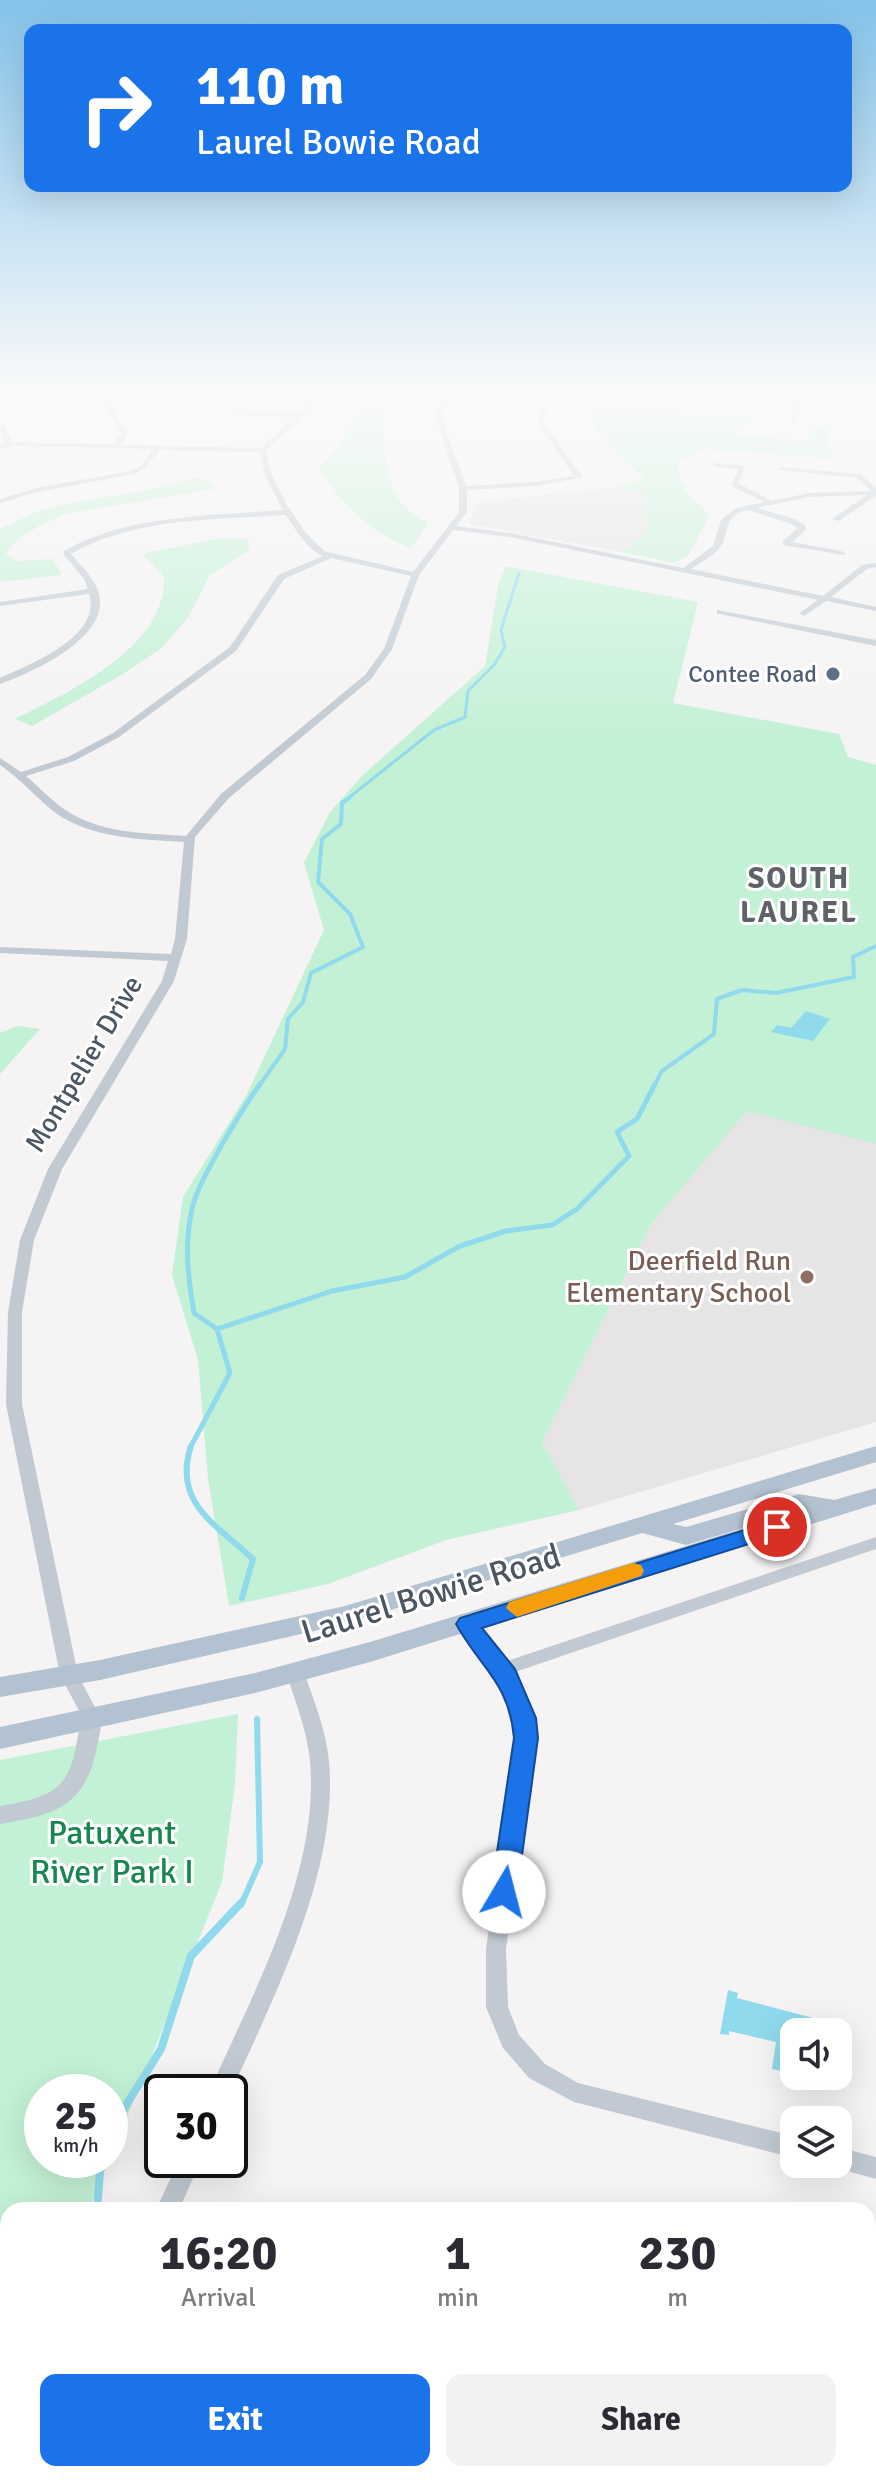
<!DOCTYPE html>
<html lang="en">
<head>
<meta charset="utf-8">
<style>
	body { margin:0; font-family:Signika,sans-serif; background:#f2f2f3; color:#2b2b33; height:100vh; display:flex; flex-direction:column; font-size:30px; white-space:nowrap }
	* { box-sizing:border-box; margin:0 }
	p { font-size:26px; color:#7c7c81 }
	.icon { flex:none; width:44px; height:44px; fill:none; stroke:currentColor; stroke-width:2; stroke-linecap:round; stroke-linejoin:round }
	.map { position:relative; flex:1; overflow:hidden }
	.side { position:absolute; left:0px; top:2202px; width:876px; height:280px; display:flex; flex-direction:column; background:#fff; border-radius:24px 24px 0 0; box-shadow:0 8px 32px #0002 }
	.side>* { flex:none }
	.hud { position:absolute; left:24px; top:24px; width:828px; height:168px; border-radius:16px; box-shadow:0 8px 32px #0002; background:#1a73e8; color:#fff; overflow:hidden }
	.tools { position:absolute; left:780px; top:2018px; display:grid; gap:16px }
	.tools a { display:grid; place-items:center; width:72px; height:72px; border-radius:16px; background:#fff; box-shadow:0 8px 32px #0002; font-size:40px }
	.speed { position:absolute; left:24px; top:2074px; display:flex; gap:16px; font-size:40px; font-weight:700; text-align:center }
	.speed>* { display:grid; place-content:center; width:104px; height:104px; border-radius:50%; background:#fff; box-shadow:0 8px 32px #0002; line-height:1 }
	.speed small { font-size:20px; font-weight:400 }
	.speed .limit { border:4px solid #111; border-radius:12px; background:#fff; color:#111 }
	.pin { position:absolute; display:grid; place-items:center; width:68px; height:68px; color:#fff; margin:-34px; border:4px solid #fff; border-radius:50%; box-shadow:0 2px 8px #0007 }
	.me { position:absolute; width:88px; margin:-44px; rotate:8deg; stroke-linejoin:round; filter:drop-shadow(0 0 6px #0008) }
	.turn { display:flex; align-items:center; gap:28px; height:168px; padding:0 40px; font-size:36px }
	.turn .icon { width:104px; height:104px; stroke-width:2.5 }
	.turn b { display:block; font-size:56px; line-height:68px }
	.eta { display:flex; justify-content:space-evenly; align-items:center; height:136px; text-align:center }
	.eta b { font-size:48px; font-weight:700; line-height:56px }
	.action { display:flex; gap:16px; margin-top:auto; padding:16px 40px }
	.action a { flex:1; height:92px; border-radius:16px; background:#1a73e8; color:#fff; font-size:32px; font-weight:700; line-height:92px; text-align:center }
	.action a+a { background:#f2f2f3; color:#2b2b33 }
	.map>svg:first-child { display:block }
	.education { fill:#e6e4e5 }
	.green { fill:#c3f1d5 }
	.water { fill:#90daee }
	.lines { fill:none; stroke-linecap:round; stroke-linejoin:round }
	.stream-far4 { stroke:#90daee; stroke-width:3 }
	.stream-far3 { stroke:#90daee; stroke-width:4 }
	.stream-far2 { stroke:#90daee; stroke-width:5 }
	.stream-far1 { stroke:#90daee; stroke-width:6 }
	.stream { stroke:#90daee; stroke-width:8 }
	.minor { fill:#c1cad2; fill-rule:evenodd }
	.tertiary { fill:#c1cad2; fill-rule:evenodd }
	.primary { fill:#b3c2d1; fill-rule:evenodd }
	.route { fill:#1a73e8; stroke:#114b97; stroke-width:2 }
	.slow { fill:#f59e0b }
	.service-dot { fill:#5c6f8a; stroke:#fff; stroke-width:3 }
	.education-dot { fill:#8d6e63; stroke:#fff; stroke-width:3 }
	.labels { text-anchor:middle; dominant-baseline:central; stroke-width:6; stroke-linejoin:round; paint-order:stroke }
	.far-service-label { font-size:24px; fill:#4e5e75; stroke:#fff; text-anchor:end }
	.street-label { font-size:28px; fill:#4a5661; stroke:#fff }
	.education-label { font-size:28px; fill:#785e54; stroke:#fff; text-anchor:end }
	.far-district-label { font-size:30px; font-weight:bold; letter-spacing:2px; fill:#5f6368; stroke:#fff }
	.near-street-label { font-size:34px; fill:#4a5661; stroke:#fff }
	.near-park-label { font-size:34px; fill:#17864f; stroke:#fff }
</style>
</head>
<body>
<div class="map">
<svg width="876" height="2482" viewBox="0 0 876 2482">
	<rect width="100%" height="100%" fill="#f5f3f3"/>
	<path class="education" d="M613,487L643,492L648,497L646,535L621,552L469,524L478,502Z
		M747,1110L876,1144V1422L579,1510L542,1442L651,1224Z"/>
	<path class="green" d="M359,392H396L386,400C383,443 379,504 429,522L411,548C365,529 346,509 319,468L335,451L363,406Z
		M602,392H660L676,412L712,418H756L736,429L740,435L806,441L815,426L831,427L827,445L836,459L703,449L678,463C680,488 690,499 710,514L688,556L675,563L621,552L646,534L648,497L643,492L613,487L644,479C620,455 598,440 586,406Z
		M196,477L210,482L214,489L66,514C44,523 20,534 6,553L16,561L53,559L62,575L0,582V529L38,511L70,503L142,491Z
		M221,538L247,539L250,550L210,575L189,616L163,647L123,674L32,726L15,719C69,692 167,647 164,577L142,554Z
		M505,566L698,602L673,703L839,734L848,757L876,765V1144L747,1111L651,1224L542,1442L579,1510L446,1540L328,1584L229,1606L208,1478L198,1360L172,1275L183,1197L247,1094L324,930L304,863L330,812L363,775L485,666L498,586Z
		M18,1026L40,1029L0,1074V1033Z
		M238,1714L235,1784L222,1882L110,2159V2092H42V2160H109L89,2210H8V2374L0,2390V1760Z"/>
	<path class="water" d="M806,1011L830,1019L813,1041L771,1032L777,1025L791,1028Z
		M728,1990L738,1993L737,1998L813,2018L810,2032H794V2074L772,2069L776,2042L729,2031V2035L720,2034Z"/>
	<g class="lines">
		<path class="stream-far4" d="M346,800L434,730L465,717L468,691L494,665L505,647L501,630L519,573"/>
		<path class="stream-far3" d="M259,1086L285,1049L288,1019L303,1002L311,973L363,947L350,914L318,882L322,839L341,824L342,803L349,798
			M654,1086L662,1071L714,1034L717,999L742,990L776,993L854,977L853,957L876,946"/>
		<path class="stream-far2" d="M217,1329L194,1313C188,1278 184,1244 192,1209C197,1182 243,1108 260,1084
			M190,1448L230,1373L217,1329L332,1291L405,1277L460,1246L506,1231L552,1225L577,1209L629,1156L617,1132L637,1119L655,1084"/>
		<path class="stream-far1" d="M191,1446C172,1503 217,1525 253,1559L242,1598
			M241,1905L260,1862L257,1719"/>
		<path class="stream" d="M110,2131L161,2049L191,1956L241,1903
			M97,2210L101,2160
			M0,2411L8,2390"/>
		<path class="minor" d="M95,392H101L128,433L120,445L261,448L294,418C262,416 227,419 206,392H212C233,417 269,413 298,414L307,405L309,392H315L312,407L266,450L272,475L287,505L305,532L324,551L413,572L459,512V488L435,416L438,404L449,392H456L444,405L441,416L466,486L535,482L574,476L537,422L542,406L536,397L511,392H556L542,396L548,406L543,422L583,477L535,486L467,490V512L456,526L510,533L683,568L713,546L721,520L736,508L765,502L731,486L739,469L714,466L712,463L745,466L738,483L772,501L808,493L871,491L858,478L780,470L778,467L860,474L876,488V496L839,521L832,519L867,495L808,497L757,508L795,519L806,526V530L792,542L841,551L845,553L844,555L783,545V541L798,528L789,523L748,510C721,516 731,535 718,550C711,557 700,563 691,569L823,596L862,565L876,563V567L867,569L831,597L876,607V611L826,601L804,616L800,614L801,612L818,600L510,537L453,530L419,575L392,649L371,679L229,798L195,837L187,939L174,981L62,1169L34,1240L22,1312V1404L78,1675L100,1717L97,1722L91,1724L85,1722L60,1675L6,1404L8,1312L20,1240L48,1169L162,981L168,961L0,953V947L171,954L175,939L184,842C142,839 94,839 57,814C37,799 21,779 0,765V758L21,772L68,757L113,733L230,647L278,575L323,556C307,549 295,529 286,515C215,520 135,517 71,554C83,568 99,582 100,601C102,641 31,673 0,684V678C30,664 102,637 89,594L0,606V602L88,589L84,579L64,555V551C129,514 210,516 283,510L265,475L260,452L160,450L145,468L135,474L37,492L0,503V499L36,488L131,471L141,466L153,449L10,446L0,450V446L5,443L0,431V421L3,423L12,442L113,444L122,433ZM331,558L411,576L384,649L365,675L221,794L186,836C145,833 100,834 64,809C51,800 39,787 26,776L74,761L119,737L236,651L284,579Z
			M698,392H704L707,399L726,402L744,395L736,392H752L798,402L802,406L797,421L794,423L791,421L796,406L794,404L752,396L727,406L703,402Z
			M717,610L876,640V646L720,614H717Z
			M876,1537V1549L515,1672L529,1703L535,1738L506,1949L508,2007L519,2035L545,2064L578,2083L794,2136V2158L574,2102L529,2078L503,2048L486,2007V1949L517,1738C514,1714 509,1691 495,1671C483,1654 469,1641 459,1624L462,1619L468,1617L474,1619L507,1661Z
			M295,1665L301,1667L304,1672C314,1701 326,1730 329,1761C339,1870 274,1997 230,2094V2092H209C253,1993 320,1872 310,1761C307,1730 295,1701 286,1672L289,1667Z
			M838,2147L876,2157V2179L830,2166L829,2164H838Z
			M179,2160H201L179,2210H156Z
			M248,2474H276L280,2482H252Z"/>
		<path class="tertiary" d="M91,1709L98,1711C104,1721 99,1736 97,1747C85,1807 55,1815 0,1824V1806C68,1795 71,1782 81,1717L84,1711Z"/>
		<path class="primary" d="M876,1446V1462L673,1524L686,1527L799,1494L834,1500L876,1488V1504L370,1662L255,1693L0,1749V1727L255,1673L370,1642L801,1511L686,1545L642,1533L345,1624L100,1680L0,1697V1677L100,1660L345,1606Z"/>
	</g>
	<linearGradient id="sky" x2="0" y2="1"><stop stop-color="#85c3ea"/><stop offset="0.53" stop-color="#fafafa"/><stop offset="1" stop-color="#fafafa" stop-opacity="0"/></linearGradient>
	<rect width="876" height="740" fill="url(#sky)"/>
	<path class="route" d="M777,1520L788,1527L784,1533L482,1628L515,1669L536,1718L538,1738L517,1892L513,1900L504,1904L495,1900L491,1892L514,1738C509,1682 481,1669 456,1624L460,1618Z"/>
	<path class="slow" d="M633,1563L641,1565L644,1571L641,1576L517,1617L506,1608L509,1602Z"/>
	<circle class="service-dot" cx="833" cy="674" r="8"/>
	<circle class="education-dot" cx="807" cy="1277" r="8"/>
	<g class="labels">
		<g class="far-service-label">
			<text x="817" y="674">Contee Road</text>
		</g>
		<g class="street-label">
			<text transform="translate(84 1064) rotate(-59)">Montpelier Drive</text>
		</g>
		<g class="education-label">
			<text x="791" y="1261">Deerfield Run<tspan x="791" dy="32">Elementary School</tspan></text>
		</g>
		<g class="far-district-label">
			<text x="799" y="878">SOUTH<tspan x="799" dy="34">LAUREL</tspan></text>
		</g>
		<g class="near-street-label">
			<text transform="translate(431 1594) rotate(-17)">Laurel Bowie Road</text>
		</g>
		<g class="near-park-label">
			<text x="112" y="1833">Patuxent<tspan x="112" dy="39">River Park I</tspan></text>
		</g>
	</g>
</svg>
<div class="tools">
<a><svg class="icon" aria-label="sound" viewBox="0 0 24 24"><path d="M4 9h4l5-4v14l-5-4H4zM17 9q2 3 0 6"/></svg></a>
<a><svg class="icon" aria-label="layers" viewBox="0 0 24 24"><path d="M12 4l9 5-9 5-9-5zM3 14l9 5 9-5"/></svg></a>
</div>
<div class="speed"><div>25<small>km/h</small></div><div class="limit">30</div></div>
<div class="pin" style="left:777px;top:1527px;background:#d93025"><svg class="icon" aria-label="arrive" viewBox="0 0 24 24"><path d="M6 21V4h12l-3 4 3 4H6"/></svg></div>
<svg class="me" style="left:504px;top:1892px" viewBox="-20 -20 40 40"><circle r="19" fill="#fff"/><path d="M0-13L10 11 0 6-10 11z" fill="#1a73e8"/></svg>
<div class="hud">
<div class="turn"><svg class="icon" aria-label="right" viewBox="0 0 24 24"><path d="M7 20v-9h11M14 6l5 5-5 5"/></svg><div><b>110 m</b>Laurel Bowie Road</div></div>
</div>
<section class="side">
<div class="eta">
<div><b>16:20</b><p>Arrival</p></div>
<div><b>1</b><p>min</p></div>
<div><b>230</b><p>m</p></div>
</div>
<div class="action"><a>Exit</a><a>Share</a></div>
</section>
</div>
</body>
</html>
